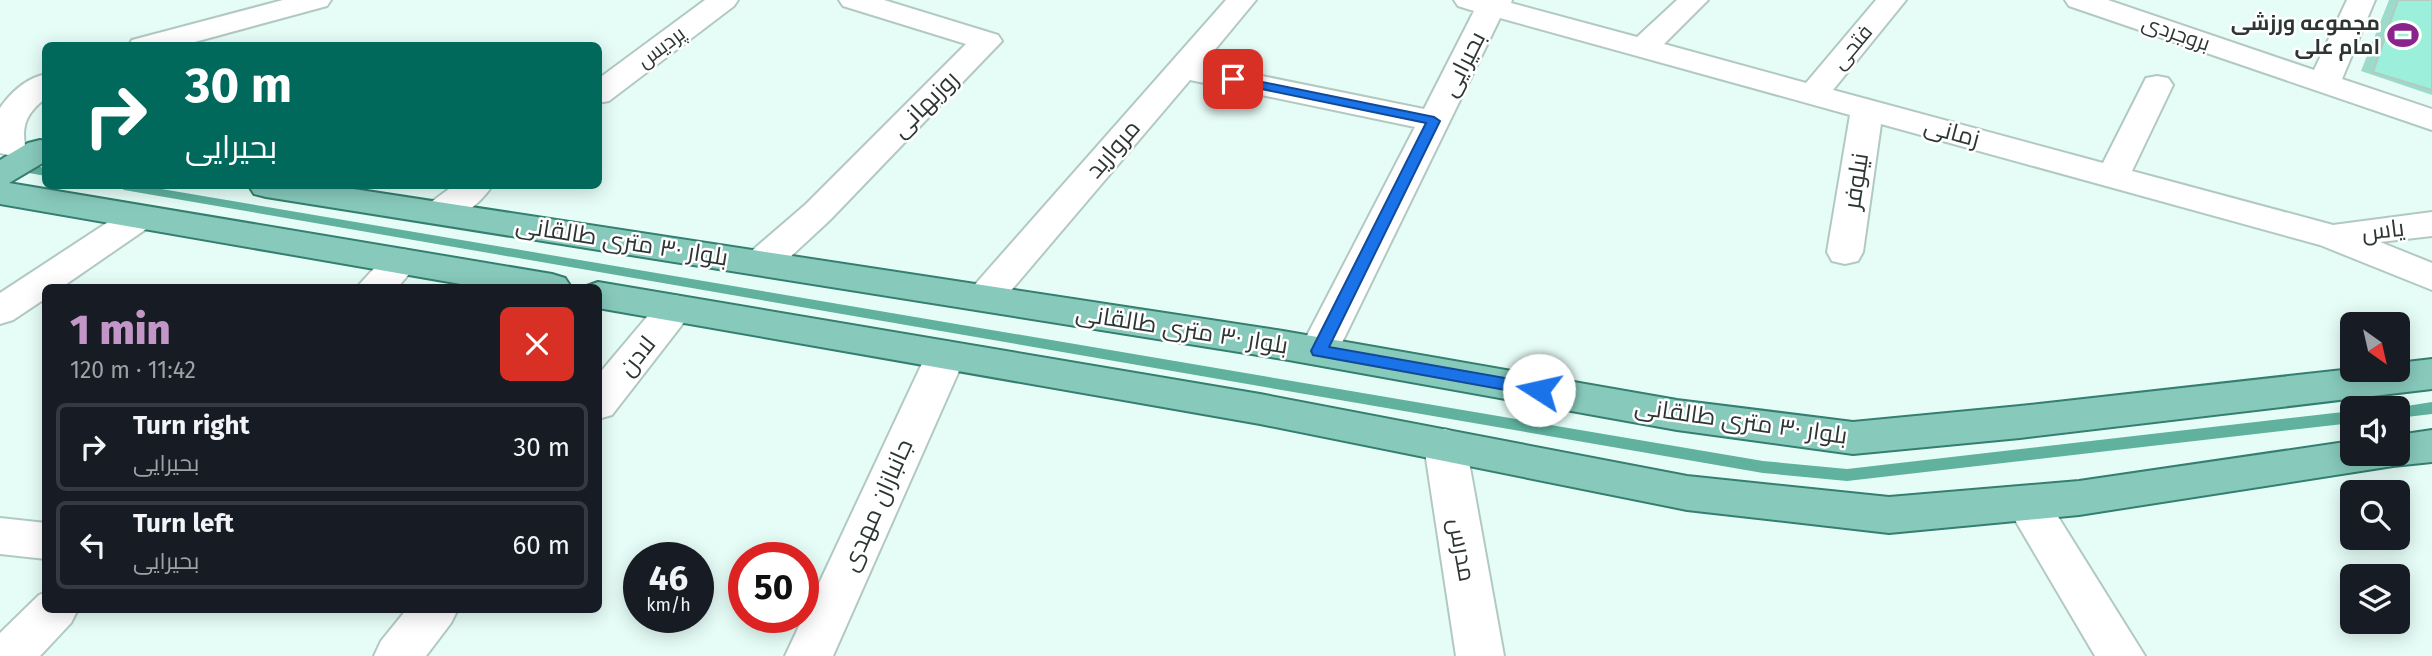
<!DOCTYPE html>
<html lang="en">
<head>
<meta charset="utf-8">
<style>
	body { margin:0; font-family:"Fira Sans",Cairo,sans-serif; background:#242831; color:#f1f3f6; height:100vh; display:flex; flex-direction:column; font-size:26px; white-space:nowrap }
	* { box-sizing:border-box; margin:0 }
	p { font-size:23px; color:#9ea1a6 }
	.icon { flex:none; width:38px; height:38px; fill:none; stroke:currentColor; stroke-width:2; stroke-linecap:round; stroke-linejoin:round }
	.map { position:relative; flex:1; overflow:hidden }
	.sheet { position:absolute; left:42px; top:284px; width:560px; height:329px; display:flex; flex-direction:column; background:#171b24; border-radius:10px; box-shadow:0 4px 18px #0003 }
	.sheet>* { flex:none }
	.guide { position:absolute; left:42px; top:42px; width:560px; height:147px; border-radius:10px; box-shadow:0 4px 18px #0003; background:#00695c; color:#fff; overflow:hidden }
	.needle { width:46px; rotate:146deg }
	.tools { position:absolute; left:2340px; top:312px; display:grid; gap:14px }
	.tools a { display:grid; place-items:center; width:70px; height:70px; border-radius:10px; background:#171b24; box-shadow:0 4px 18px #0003; font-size:35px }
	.speed { position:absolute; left:623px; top:542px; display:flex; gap:14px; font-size:35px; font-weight:700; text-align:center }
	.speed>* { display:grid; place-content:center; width:91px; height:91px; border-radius:50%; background:#171b24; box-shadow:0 4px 18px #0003; line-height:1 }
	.speed small { font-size:18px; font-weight:400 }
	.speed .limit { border:10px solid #d22; background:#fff; color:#111 }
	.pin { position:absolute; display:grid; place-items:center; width:60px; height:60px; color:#fff; margin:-30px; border-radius:14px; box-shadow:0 4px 10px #0006 }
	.me { position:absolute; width:77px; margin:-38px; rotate:280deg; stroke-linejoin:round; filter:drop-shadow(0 0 5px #0008) }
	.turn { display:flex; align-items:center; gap:24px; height:147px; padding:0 28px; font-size:32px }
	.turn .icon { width:91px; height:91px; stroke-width:2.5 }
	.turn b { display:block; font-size:49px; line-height:60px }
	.round { display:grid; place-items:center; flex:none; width:74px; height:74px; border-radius:10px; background:#242831 }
	.head { display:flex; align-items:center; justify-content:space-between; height:119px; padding:0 28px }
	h1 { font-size:42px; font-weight:800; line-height:52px; color:#c296c6 }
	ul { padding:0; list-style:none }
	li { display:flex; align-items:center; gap:21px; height:88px; margin:0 14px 10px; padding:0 14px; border:4px solid #363941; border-radius:10px }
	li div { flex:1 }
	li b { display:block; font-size:26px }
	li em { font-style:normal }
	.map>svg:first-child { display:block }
	.green { fill:#9cdaca }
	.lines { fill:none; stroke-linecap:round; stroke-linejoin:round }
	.stream { fill:#60b29f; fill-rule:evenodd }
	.building { fill:#9cefda; stroke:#b3cac3; stroke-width:2 }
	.minor-casing { stroke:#b2c9c2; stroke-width:4 }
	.major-casing { stroke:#347f6f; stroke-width:4 }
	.minor { fill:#fff; fill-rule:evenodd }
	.major { fill:#87cabc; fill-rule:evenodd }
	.route { fill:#1a73e8; stroke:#114b97; stroke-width:2 }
	.labels { text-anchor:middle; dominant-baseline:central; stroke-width:5; stroke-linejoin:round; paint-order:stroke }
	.far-poi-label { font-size:21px; font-weight:bold; fill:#2d3633; stroke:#fff; text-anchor:end }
	.far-street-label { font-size:21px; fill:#2d3633; stroke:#fff }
	.street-label { font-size:24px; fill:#2d3633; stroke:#fff }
</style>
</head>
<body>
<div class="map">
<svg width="2432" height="656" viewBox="0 0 2432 656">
	<rect width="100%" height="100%" fill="#e6fdf7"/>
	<path class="green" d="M2389,0H2432V95L2361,71Z"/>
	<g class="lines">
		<path class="stream" d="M0,160L46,168V176L0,168Z
			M118,186H144L1763,461L1847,469L2352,411V423L1847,481L1763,473L124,190Z
			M2432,402V414L2398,418V408H2394Z"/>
	</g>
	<path class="building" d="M2398,0H2432V90L2373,72Z"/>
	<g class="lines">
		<g class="minor-casing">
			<path id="minor" d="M283,0H331L327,6L180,46H128L132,40Z
				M705,0H738L734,6L609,101L598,103V79Z
				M839,0H884L998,35L1002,41L830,220L774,272L761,275L748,272L743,263L748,254L806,204L966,44L843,6Z
				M1226,0H1256L1203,64L1424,109L1474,11L1458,6L1454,0H1512L1511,3L1637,37L1677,0H1708L1664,44L1806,83L1876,0H1906L1833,90L2103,163L2146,78L2157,76L2168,78L2173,85L2132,171L2333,225L2432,212V236L2380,242L2432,263V290L2320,245L1881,124L1863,252L1858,261L1845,264L1832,261L1827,252L1850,115L1500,18L1333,361L1319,365L1305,361L1299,351L1415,127L1190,80L997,307L984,311L971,307L965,298L971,289Z
				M2065,0H2108L2314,70L2347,0H2375L2342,79L2432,109V130L2069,6Z
				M46,74V98C29,111 21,123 25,145L20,152L8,155L0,153V108C11,92 27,78 46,74Z
				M453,186H492C479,206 451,227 427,221L421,213L427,205Z
				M140,206L152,209L158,217L152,225L62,287H46V298L13,320L0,324V293L128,209Z
				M402,249L415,252L420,261L398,287H357L389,252Z
				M675,295L688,299L694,308L688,317L612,415L598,419V375L662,299Z
				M946,341L960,345L966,355L833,656H785L926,355L932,345Z
				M1445,429L1460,434L1466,445L1504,656H1456L1424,445L1430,434Z
				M2027,486L2042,491L2145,656H2095L2005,503L2012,491Z
				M0,518L46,523V559L0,554Z
				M46,592V609H78L71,623L40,656H0V633L39,595Z
				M407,609H458L451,623L426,656H374L381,641Z"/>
		</g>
		<g class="major-casing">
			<path id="major" d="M40,140L46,141V161L9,183L552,274L565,278L571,287H478L0,204V160L28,143Z
				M249,186H334L1283,331L1677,400L1853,422L2020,406L2352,369H2398V363L2432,359V389L2020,438L1853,454L1677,430L1283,359L266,197L254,194Z
				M598,282L1260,394L1687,476L1889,497L2079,481L2352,441V453H2398V435L2432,430V462L2393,466L2079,515L1889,533L1687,510L1260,424L598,308V287H584Z"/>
		</g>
		<use href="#minor" class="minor"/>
		<use href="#major" class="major"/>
	</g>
	<path class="route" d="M1233,76L1434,117L1440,121L1329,347L1539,384L1547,390L1545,395L1539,396L1313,355L1311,351L1426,123L1228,82V77Z"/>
	<defs>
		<g id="stadium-bare" transform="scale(2.415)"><path d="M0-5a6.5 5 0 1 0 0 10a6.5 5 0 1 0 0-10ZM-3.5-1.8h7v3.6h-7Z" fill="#89248c" stroke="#fff" stroke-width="2.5" paint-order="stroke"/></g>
	</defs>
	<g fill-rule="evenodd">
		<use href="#stadium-bare" x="2403" y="35"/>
	</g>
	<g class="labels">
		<g class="far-poi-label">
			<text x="2380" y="23">مجموعه ورزشی<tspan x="2380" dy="24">امام علی</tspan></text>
		</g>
		<g class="far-street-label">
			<text transform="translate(2176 33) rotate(19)">بروجردی</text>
			<text transform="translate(661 47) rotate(-37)">پردیس</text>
			<text transform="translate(1852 47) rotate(-50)">فتحی</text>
		</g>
		<g class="street-label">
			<text transform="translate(1463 64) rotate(-63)">بحیرایی</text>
			<text transform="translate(925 104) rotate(-45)">روزبهانی</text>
			<text transform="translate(1952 132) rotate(15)">زمانی</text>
			<text transform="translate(1113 149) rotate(-49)">مروارید</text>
			<text transform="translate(1856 181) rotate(-81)">نیلوفر</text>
			<text transform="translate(2383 230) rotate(-7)">یاس</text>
			<text transform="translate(622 241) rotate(9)">بلوار ۳۰ متری طالقانی</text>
			<text transform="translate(1182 329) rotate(9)">بلوار ۳۰ متری طالقانی</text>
			<text transform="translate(637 356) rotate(-51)">لادن</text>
			<text transform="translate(1741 421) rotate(8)">بلوار ۳۰ متری طالقانی</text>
			<text transform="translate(877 505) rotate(-66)">جانبازان مهدی</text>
			<text transform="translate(1462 550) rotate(80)">مدرس</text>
		</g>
	</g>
</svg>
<div class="tools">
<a><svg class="needle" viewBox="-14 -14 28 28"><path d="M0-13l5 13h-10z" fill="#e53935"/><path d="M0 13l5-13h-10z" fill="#9ea1a6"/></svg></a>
<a><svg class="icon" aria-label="sound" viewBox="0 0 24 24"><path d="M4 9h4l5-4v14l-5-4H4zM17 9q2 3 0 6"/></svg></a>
<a><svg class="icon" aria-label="search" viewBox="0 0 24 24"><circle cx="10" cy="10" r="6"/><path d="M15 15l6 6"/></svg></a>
<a><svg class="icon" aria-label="layers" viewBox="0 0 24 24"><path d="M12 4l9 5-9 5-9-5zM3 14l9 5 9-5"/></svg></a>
</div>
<div class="speed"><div>46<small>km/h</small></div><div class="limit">50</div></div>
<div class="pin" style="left:1233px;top:79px;background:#d93025"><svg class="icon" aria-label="arrive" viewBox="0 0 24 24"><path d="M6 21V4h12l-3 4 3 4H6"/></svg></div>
<svg class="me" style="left:1539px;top:390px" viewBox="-20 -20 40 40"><circle r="19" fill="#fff"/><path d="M0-13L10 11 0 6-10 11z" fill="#1a73e8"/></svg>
<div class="guide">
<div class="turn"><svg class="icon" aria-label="right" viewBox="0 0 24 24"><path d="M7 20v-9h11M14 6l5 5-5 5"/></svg><div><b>30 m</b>بحیرایی</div></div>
</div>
<section class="sheet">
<div class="head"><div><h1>1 min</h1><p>120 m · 11:42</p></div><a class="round" style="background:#d93025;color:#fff"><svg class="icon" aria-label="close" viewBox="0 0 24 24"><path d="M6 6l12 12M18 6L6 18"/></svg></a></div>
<ul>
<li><svg class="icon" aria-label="right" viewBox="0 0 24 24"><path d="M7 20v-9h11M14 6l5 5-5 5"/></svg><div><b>Turn right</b><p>بحیرایی</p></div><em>30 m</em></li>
<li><svg class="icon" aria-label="left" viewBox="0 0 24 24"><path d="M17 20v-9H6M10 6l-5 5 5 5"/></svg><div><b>Turn left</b><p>بحیرایی</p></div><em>60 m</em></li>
</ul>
</section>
</div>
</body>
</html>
